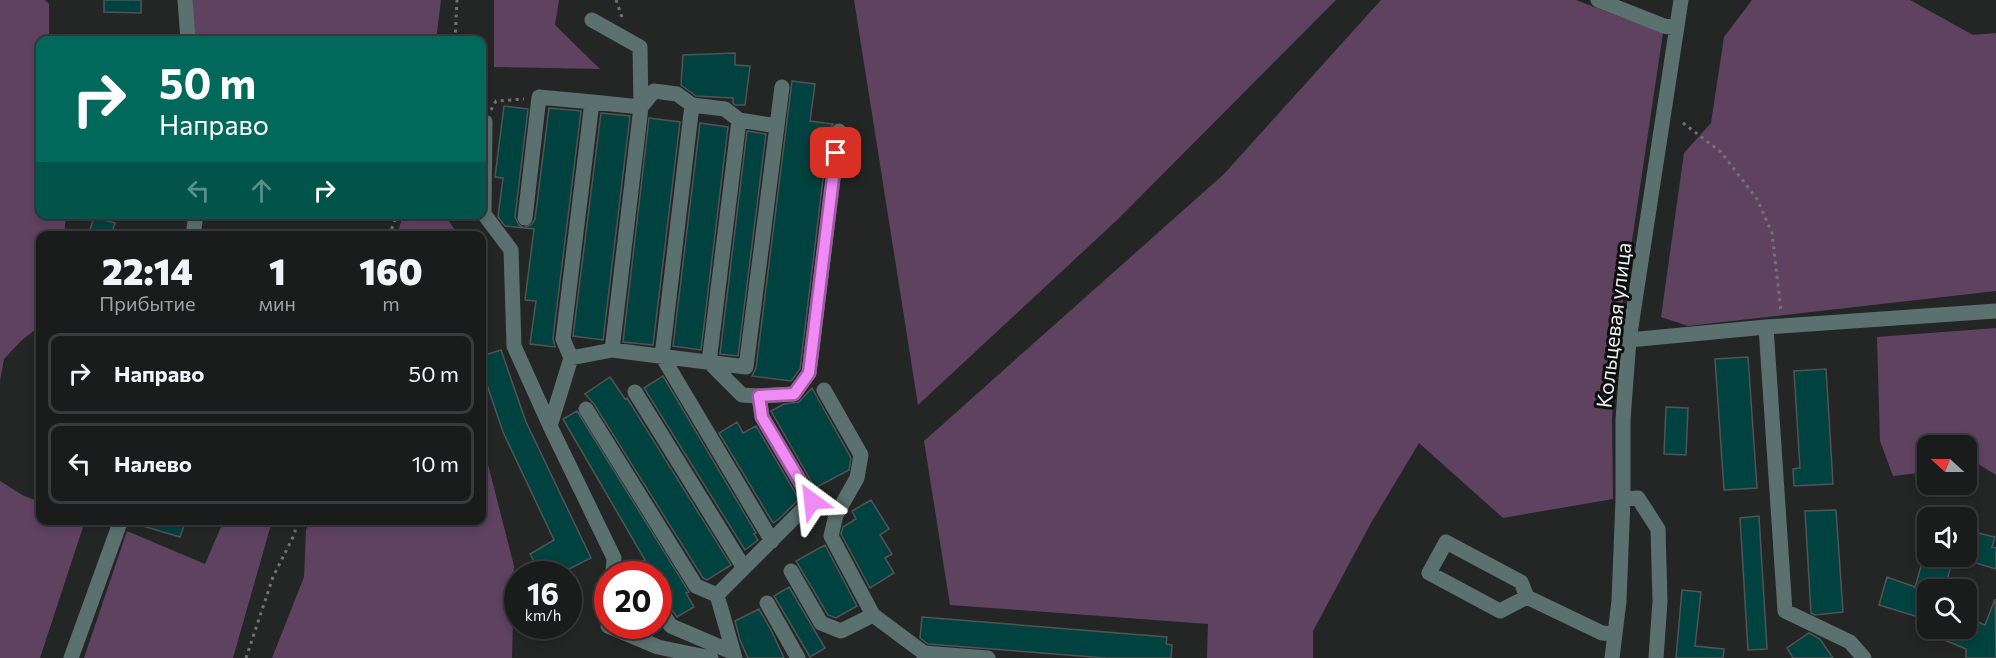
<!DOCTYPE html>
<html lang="ru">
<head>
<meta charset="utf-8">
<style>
	body { margin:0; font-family:Commissioner,sans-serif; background:#232525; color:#f1f3f6; height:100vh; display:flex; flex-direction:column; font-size:22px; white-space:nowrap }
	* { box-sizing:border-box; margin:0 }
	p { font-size:20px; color:#9fa1a3 }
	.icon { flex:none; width:33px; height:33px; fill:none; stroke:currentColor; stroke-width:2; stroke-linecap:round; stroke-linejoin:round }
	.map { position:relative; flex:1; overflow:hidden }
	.details { position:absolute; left:36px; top:231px; width:450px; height:294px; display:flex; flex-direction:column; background:#1a1c1c; border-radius:12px; box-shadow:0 3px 9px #0003,0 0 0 2px #383a3b }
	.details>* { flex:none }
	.top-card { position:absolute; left:36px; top:36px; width:450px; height:183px; border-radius:12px; box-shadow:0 3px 9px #0003,0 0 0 2px #383a3b; background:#00695c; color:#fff; overflow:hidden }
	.needle { width:39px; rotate:291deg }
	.fabs { position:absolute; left:1917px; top:435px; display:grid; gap:12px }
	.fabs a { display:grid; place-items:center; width:60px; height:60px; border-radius:12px; background:#1a1c1c; box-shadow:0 3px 9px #0003,0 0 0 2px #383a3b; font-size:30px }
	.speed { position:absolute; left:504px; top:561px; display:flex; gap:12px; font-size:30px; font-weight:700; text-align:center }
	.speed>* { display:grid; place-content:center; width:78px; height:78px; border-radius:50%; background:#1a1c1c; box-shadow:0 3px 9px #0003,0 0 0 2px #383a3b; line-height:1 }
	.speed small { font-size:15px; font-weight:400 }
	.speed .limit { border:9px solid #d22; background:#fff; color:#111 }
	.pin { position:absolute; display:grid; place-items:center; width:51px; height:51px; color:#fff; margin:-26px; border-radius:12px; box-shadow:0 3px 9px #0006 }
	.me { position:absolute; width:66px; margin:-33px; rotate:330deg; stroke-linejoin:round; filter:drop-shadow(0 0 4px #0008) }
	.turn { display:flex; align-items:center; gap:21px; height:126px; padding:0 24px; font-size:27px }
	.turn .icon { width:78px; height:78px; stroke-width:2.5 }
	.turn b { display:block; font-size:42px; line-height:51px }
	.lanes { display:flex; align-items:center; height:57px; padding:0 24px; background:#0003; justify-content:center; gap:30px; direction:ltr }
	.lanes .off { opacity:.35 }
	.eta { display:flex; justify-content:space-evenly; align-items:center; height:102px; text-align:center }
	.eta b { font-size:36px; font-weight:800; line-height:42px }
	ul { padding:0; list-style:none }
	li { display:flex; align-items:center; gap:18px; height:81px; margin:0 12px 9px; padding:0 12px; border:3px solid #383a3b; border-radius:12px }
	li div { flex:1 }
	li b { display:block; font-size:22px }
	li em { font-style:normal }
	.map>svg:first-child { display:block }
	.forest { fill:#5e4260 }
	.building { fill:#00423f; stroke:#515454; stroke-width:1.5 }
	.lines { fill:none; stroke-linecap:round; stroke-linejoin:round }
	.path { stroke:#707372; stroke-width:3; stroke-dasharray:3 4.5; stroke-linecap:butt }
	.minor { stroke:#5a716f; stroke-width:15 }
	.route-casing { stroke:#9c5aa0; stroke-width:15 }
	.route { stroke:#f08bf6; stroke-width:10 }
	.labels { text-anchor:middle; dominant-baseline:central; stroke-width:6; stroke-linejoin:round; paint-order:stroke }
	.street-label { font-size:21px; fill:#eef0f0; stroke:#0d0f0e }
</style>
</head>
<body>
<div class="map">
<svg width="1996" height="658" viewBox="0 0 1996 658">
	<rect width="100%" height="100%" fill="#232625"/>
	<path class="forest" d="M0,0H45L49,4V40H40V214L66,215L64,235L40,236V326L21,341L4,359L0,381Z
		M189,0H441L436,40H194Z
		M494,0H559L555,25L600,69L494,67Z
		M854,0H1336L1116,221L918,405Z
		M1381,0H1576L1663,33L1617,341L1612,419L1613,499L1503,518L1419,443L1371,523L1313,631V658H1207L1208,624L950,605L924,441L1224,174Z
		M1752,0H1910L1973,35L1996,33V291L1688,326L1661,317L1684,153L1711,123L1724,37Z
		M403,215H445L458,235H397Z
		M1996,328V475L1967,457L1966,446H1928L1927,459L1919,473L1893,476L1880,441L1877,337Z
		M482,441L514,566L512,658H272L304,577L306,530L310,521L482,520Z
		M0,481L24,496L40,502V520L85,521L40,658H0Z
		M224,520L272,521L233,658H84L127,531L205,564Z"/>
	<path class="building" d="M104,0H141V13L104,12Z
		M735,53V65L750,66L745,105H735L733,103V98L696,96L681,85L683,55Z
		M792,81L815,84L810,121L833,124L829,130L800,369L791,381L752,376L756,368Z
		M504,106L528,109L515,217L519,225L524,228L532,224L535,219L549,108L581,111L553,338L555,347L530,344L536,301L525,300L534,229L505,226L498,217L503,178L495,177Z
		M601,113L630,116L603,340L573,336Z
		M649,118L680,122L653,345L623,342Z
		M700,123L728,127L701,350L673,346Z
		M747,131L766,134L738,356L720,354Z
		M94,217L115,223L111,236H88Z
		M501,350L526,422L591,558L559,574H541L530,554L554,540L503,432L482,370V356Z
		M1748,357L1757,488L1724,490L1715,359Z
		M1826,369L1833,484L1794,486L1793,469L1800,468L1794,371Z
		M663,376L756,533L754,534L758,540L745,550L644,388Z
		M610,377L625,399L627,398L731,565L707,580L703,578L594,404L585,394Z
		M812,388L851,458L849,470L815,488L771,411L784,404L799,402Z
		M1666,407L1688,408L1686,455L1664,454Z
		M577,411L689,592L686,593L694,607L677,617L658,591V574H649L642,562L645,560L563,419Z
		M737,422L743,433L756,426L799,499L779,519L773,523L719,433Z
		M871,500L889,529L880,535L892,554L885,558L894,573L870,588L841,534L843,527L856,519L852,511Z
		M1836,510L1843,612L1815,615L1811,613L1805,511Z
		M1759,516L1767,649L1748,650L1740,518Z
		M137,520H186L180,537L136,524Z
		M1966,530L1995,537L1992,547L1996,548V569L1966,560Z
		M825,545L857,606L836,618L828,615L796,561Z
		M1924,556H1954L1944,590H1928V620L1879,605L1887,577L1915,587Z
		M789,587L825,648L810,657L774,596Z
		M1682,590L1701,592L1695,646L1724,649L1723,658H1676Z
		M1995,599L1996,658H1966V649L1918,629L1966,628V617L1985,625Z
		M759,609L771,630L784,658H748L740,640L735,621Z
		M922,617L1167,637L1166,644L1172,645L1171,658H1106L928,644L920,638Z
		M1809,633L1820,639L1833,658H1793L1787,648Z"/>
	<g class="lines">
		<path class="path" d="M616,0L623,20
			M455,40L457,0
			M491,110L496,101L524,99
			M1683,123L1721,152L1757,199L1772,233L1781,311
			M389,236L397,214
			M246,658L273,577L294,535L298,520"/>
		<path class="minor" d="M185,0L188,40
			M1598,0L1664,26L1676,28
			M592,20L640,47L641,107L612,350
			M692,105L662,356L772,541
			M641,107L654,91L677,94L692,105L725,109L739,120
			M482,121L485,122L484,214L511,250L514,346L550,426L614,558L613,574
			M777,126L739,120L709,362L742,395L759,396L794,394L809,373L839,131
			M525,218L539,97L592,102
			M193,236L196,214
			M1766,327L1785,611L1850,642L1864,658
			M1629,340L1766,327L1996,311
			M571,358L563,339L592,102L641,107
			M824,390L861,455L857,478L836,515L831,536L873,615L924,653
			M635,392L744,568
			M586,409L696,586L717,595
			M550,426L571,358L612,350L746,367L782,87
			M1623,499L1638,498L1658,529L1660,601L1656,658
			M635,570L638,574
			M791,571L821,623L841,631L873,615
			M1527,597L1500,611L1429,573L1446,542L1521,582L1527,597L1602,633L1615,634
			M767,603L798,658
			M658,607L671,626L732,652
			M608,626L658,647L711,658
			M71,658L121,520
			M735,658L717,595L811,501L762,417L759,396
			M924,658V653L988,658
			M1612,658L1619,601L1623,499V419L1629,340L1681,0"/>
	</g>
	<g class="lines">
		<g class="route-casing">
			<path id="route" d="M812,501L762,417L759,396L794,394L809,373L836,153"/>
		</g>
		<use href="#route" class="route"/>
	</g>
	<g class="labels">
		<g class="street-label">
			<text transform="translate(1613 325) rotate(-83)">Кольцевая улица</text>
		</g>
	</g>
</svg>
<div class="fabs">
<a><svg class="needle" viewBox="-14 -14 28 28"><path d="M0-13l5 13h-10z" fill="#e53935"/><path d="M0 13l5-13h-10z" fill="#9fa1a3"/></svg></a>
<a><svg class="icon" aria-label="sound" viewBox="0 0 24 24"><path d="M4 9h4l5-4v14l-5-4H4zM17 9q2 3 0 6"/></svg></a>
<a><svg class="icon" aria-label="search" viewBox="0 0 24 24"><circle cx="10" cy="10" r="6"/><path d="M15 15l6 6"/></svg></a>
</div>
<div class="speed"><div>16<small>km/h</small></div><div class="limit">20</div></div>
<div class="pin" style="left:836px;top:153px;background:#d93025"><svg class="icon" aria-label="arrive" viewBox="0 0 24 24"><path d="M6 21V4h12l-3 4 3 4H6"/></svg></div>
<svg class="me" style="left:812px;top:501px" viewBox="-20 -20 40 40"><path d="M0-17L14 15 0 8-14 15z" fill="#f08bf6" stroke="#fff" stroke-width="4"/></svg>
<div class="top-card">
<div class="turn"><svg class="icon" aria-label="right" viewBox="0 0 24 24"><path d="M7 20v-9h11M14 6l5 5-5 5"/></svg><div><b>50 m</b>Направо</div></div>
<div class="lanes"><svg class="icon off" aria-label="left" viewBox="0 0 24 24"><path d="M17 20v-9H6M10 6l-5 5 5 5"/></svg><svg class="icon off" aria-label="ahead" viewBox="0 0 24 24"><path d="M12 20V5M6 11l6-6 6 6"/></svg><svg class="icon" aria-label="right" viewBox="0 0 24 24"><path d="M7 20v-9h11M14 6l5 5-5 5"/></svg></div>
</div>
<section class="details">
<div class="eta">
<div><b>22:14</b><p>Прибытие</p></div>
<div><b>1</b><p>мин</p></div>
<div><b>160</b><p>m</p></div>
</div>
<ul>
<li><svg class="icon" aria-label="right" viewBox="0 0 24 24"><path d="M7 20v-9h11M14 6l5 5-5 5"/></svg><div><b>Направо</b></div><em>50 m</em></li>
<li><svg class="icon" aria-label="left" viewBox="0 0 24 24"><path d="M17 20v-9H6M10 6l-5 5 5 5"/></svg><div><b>Налево</b></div><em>10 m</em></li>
</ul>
</section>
</div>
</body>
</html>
